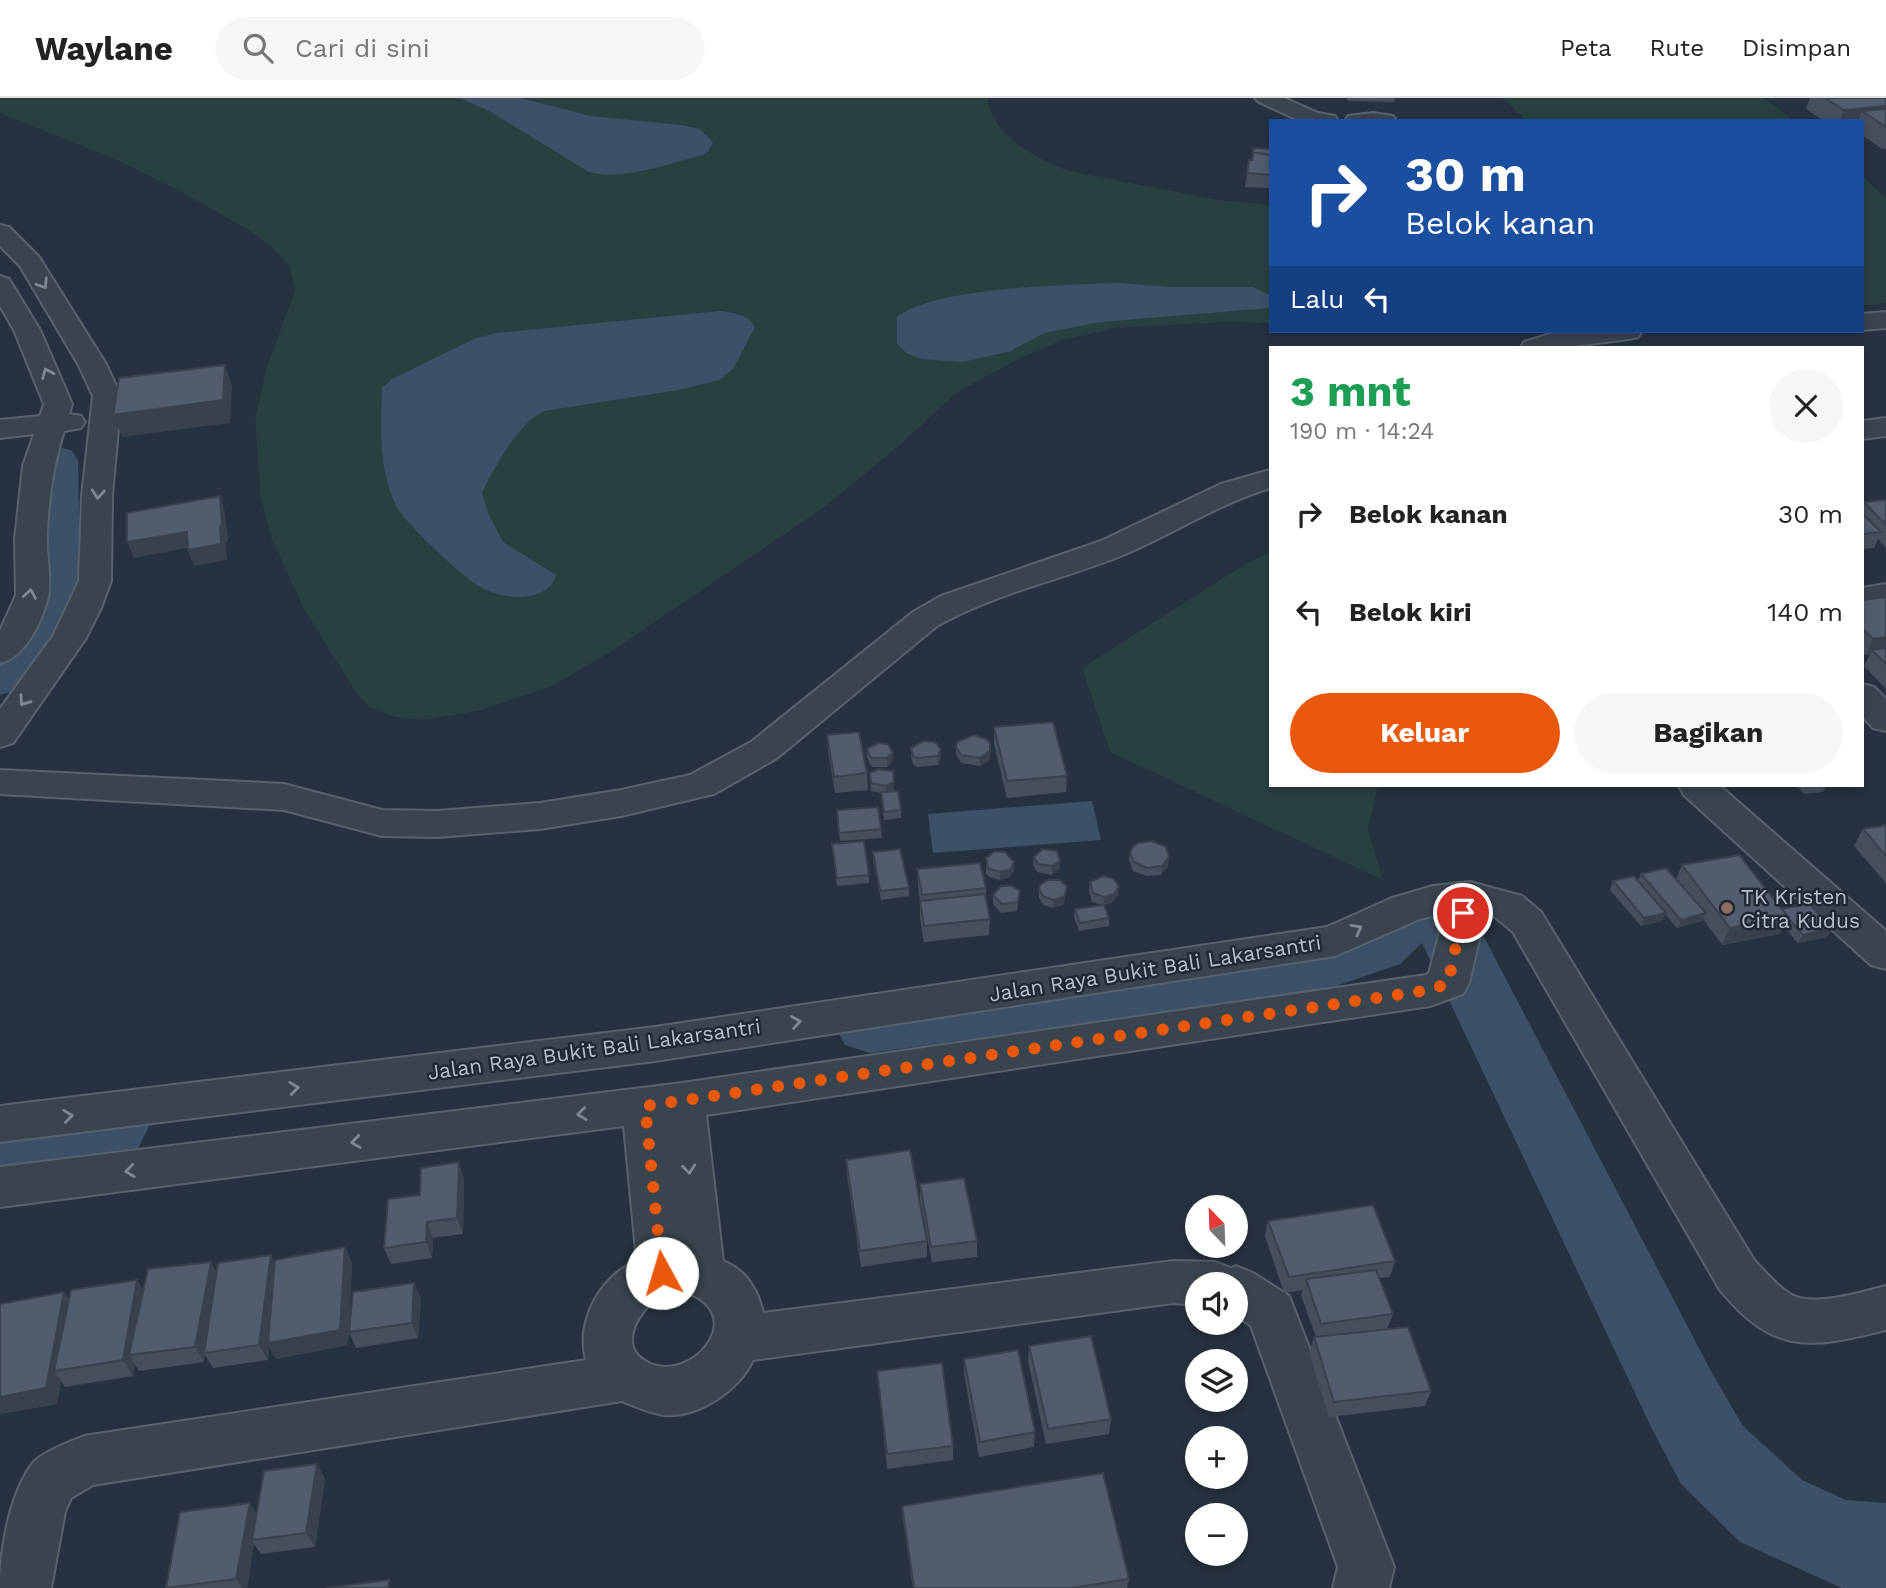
<!DOCTYPE html>
<html lang="id">
<head>
<meta charset="utf-8">
<style>
	body { margin:0; font-family:"Work Sans",sans-serif; background:#f6f6f6; color:#222; height:100vh; display:flex; flex-direction:column; font-size:26px; white-space:nowrap }
	* { box-sizing:border-box; margin:0 }
	p { font-size:23px; color:#767676 }
	.icon { flex:none; width:38px; height:38px; fill:none; stroke:currentColor; stroke-width:2; stroke-linecap:round; stroke-linejoin:round }
	.map { position:relative; flex:1; overflow:hidden }
	.details { position:absolute; left:1269px; top:248px; width:595px; height:441px; display:flex; flex-direction:column; background:#fff; border-radius:0px; box-shadow:0 4px 10px #0003 }
	.details>* { flex:none }
	.guide { position:absolute; left:1269px; top:21px; width:595px; height:214px; border-radius:0px; box-shadow:0 4px 10px #0003; background:#1a4fa0; color:#fff; overflow:hidden }
	.needle { width:46px; rotate:337deg }
	.tools { position:absolute; left:1185px; top:1097px; display:grid; gap:14px }
	.tools a { display:grid; place-items:center; width:63px; height:63px; border-radius:50%; background:#fff; box-shadow:0 4px 10px #0003; font-size:35px }
	.pin { position:absolute; display:grid; place-items:center; width:60px; height:60px; color:#fff; margin:-30px; border:4px solid #fff; border-radius:50%; box-shadow:0 2px 7px #0007 }
	.me { position:absolute; width:77px; margin:-38px; rotate:354deg; stroke-linejoin:round; filter:drop-shadow(0 0 5px #0008) }
	.turn { display:flex; align-items:center; gap:24px; height:147px; padding:0 21px; font-size:32px }
	.turn .icon { width:91px; height:91px; stroke-width:2.5 }
	.turn b { display:block; font-size:49px; line-height:60px }
	.then { display:flex; align-items:center; height:66px; padding:0 21px; background:#0003; gap:14px; font-size:26px }
	.round { display:grid; place-items:center; flex:none; width:74px; height:74px; border-radius:37px; background:#f6f6f6 }
	.summary { display:flex; align-items:center; justify-content:space-between; height:119px; padding:0 21px }
	h1 { font-size:42px; font-weight:700; line-height:52px; color:#1e9e55 }
	.button { display:flex; gap:14px; margin-top:auto; padding:14px 21px }
	.button a { flex:1; height:80px; border-radius:42px; background:#ea580c; color:#fff; font-size:28px; font-weight:700; line-height:80px; text-align:center }
	.button a+a { background:#f6f6f6; color:#222 }
	ul { padding:0; list-style:none }
	li { display:flex; align-items:center; gap:21px; height:98px; padding:0 21px }
	li div { flex:1 }
	li b { display:block; font-size:26px }
	li em { font-style:normal }
	header { display:flex; align-items:center; gap:42px; box-sizing:border-box; height:98px; padding:0 35px; background:#fff; border-bottom:2px solid #e0e0e0 }
	header strong { font-size:33px }
	nav { display:flex; gap:38px; margin-inline-start:auto; font-size:24px }
	.search { width:490px; height:63px; background:#f6f6f6; display:flex; align-items:center; gap:18px; box-sizing:border-box; padding:0 24px; border-radius:38px; color:#767676; font-size:26px }
	.map>svg:first-child { display:block }
	.green { fill:#294041 }
	.water { fill:#3c5167 }
	.lines { fill:none; stroke-linecap:round; stroke-linejoin:round }
	.river { fill:#3c5167; fill-rule:evenodd }
	.minor-casing { stroke:#58626c; stroke-width:4 }
	.minor { fill:#3a444f; fill-rule:evenodd }
	.wall { fill:#46505d }
	.shaded-wall { fill:#39414c }
	.building { fill:#515d6c; stroke:#39414c; stroke-width:2 }
	.oneway { stroke:#7e8892 }
	.route { stroke:#ea580c; stroke-width:12; stroke-dasharray:0 21.6 }
	.education-dot { fill:#8d6e63; stroke:#1f2934; stroke-width:2.5 }
	.labels { text-anchor:middle; dominant-baseline:central; stroke-width:5; stroke-linejoin:round; paint-order:stroke }
	.poi-label { font-size:21px; fill:#b6bfc9; stroke:#1f2934; text-anchor:start }
	.street-label { font-size:21px; fill:#b6bfc9; stroke:#1f2934 }
</style>
</head>
<body>
<header>
<strong>Waylane</strong>
<div class="search"><svg class="icon" aria-label="search" viewBox="0 0 24 24"><circle cx="10" cy="10" r="6"/><path d="M15 15l6 6"/></svg>Cari di sini</div>
<nav><a>Peta</a><a>Rute</a><a>Disimpan</a></nav>
</header>
<div class="map">
<svg width="1886" height="1490" viewBox="0 0 1886 1490">
	<rect width="100%" height="100%" fill="#26323f"/>
	<path class="green" d="M0,0H988C990,37 1039,62 1069,73L1218,102L1270,107V225L1225,224L1114,230L1062,242L1018,261L956,295L901,346L823,410L615,551L550,589L478,613L422,622L395,619L368,608L357,596L304,511L270,437L261,399L255,321L267,268L295,193L290,169L273,150L247,131L189,98L120,63L0,15Z
		M1502,0H1764L1794,23H1527Z
		M1862,78L1886,100V205L1862,208Z
		M1270,454V688H1378L1368,731L1383,782L1110,654L1082,570L1239,470Z"/>
	<path class="water" d="M460,0H521L590,18L681,27L700,31L713,44L708,54L700,58C665,66 624,83 589,74L489,13Z
		M1117,185L1173,189H1253L1270,197V210L1101,224L1044,235L1011,253L963,264L922,261L906,255L897,245V219C935,189 1066,187 1117,185Z
		M720,213C734,215 748,216 755,229L733,271L719,282L678,292L544,313C518,325 496,368 482,394L488,415L503,444L556,477C547,508 498,501 477,487C458,474 405,426 396,407C378,371 381,330 382,290L392,281L476,240L497,235Z
		M1092,703L1101,742L933,755L928,716Z"/>
	<g class="lines">
		<path class="river" d="M54,348L71,352L78,362L80,475L75,500L28,579L20,591L0,597V534L21,500L28,475L30,362L37,352Z
			M1407,796L1430,803L1437,815L1450,811L1473,818L1712,1275L1743,1328L1802,1382L1846,1402L1886,1405V1490H1842L1740,1444L1681,1386L1652,1331L1422,845L1400,866L1321,893L870,955L845,947L835,928L845,909L870,901L1318,843L1352,832L1384,803Z
			M112,999L138,1008L149,1029L138,1050L112,1059L0,1075V1013Z"/>
		<g class="minor-casing">
			<path id="minor" d="M1255,0H1284L1318,15L1335,18L1338,23H1300L1259,4Z
				M1373,15L1393,18L1396,23H1345L1348,18Z
				M0,127L9,129L39,159L106,266L121,298L112,398L111,483L101,510L86,540L13,645L0,649V611L53,538L79,483L82,398L93,298L78,266L20,168L0,148Z
				M0,178L9,181L40,232L72,306L69,316L81,318L85,324L81,330L64,333C53,368 48,403 47,439C46,458 52,480 48,499C42,523 26,559 0,565V533L16,497L15,441L23,368L34,336L0,340V322L40,318L44,306L14,232L0,208Z
				M1886,214V230L1862,232V216Z
				M1560,233H1642L1638,239L1629,241L1559,250H1521L1524,244Z
				M1886,320V338L1862,341V323Z
				M1270,372V390C1218,406 1173,436 1123,457C1062,482 995,495 937,528L777,660L714,696L701,699L621,718L540,731L438,739L382,738L284,712L0,696V672L284,686L382,712L438,713L540,705L621,692L690,677L751,644L913,514L941,498L1101,443L1221,386Z
				M1886,486V506L1862,510V490Z
				M1862,586L1874,589L1886,601V633L1873,630L1862,618Z
				M1679,688H1720L1886,833V871L1871,867L1684,697Z
				M1470,784L1522,798L1541,814L1754,1162C1765,1174 1776,1187 1790,1196C1812,1210 1861,1194 1886,1188V1232C1810,1251 1774,1257 1720,1192L1513,834L1494,818L1485,815L1469,885L1463,896L1430,908L706,1017L723,1163C746,1172 758,1192 763,1215L1173,1163L1215,1164L1231,1170L1236,1168L1253,1175L1289,1198L1394,1469L1389,1490H1333L1338,1469L1251,1228L1236,1217V1186H1197V1207L1173,1205L753,1262C739,1292 699,1320 664,1317C650,1315 634,1308 622,1303L93,1387L71,1400L65,1414L51,1490H0C0,1452 9,1398 32,1366C40,1355 71,1343 84,1338L586,1262C576,1223 600,1178 637,1163L624,1028L0,1109V1069L682,985L1426,877L1429,875L1445,815L1420,821L1335,858L655,963L0,1044V1008L655,929L1327,829L1392,800L1433,788ZM682,1193C755,1215 689,1290 645,1263C617,1246 640,1210 661,1198C667,1195 675,1194 682,1193Z"/>
		</g>
		<use href="#minor" class="minor"/>
	</g>
	<path class="wall" d="M1347,0H1395L1394,4L1348,3Z
		M1810,0H1886V51H1882L1862,37V23H1824L1806,11Z
		M1253,50L1270,51V90L1245,89L1249,62H1252Z
		M1886,402V450L1878,441L1874,450L1862,451V410L1864,404Z
		M1886,499V591L1864,568L1870,557H1866L1862,554V502Z
		M994,629L1067,678L1066,694L1007,700L994,646Z
		M827,637L867,675L868,692L835,695L828,653Z
		M956,649L990,662L980,668L961,665L956,657Z
		M911,650L941,659L938,667L917,669L913,666L911,658Z
		M867,651L893,663L887,669H872L867,660Z
		M870,675L894,692L892,693L901,712V720L884,722L881,695L871,693Z
		M1797,688H1826L1823,694L1804,696Z
		M837,712L881,731L882,740L840,743Z
		M1886,727V785L1854,748L1863,731Z
		M833,754L869,777V785L837,788Z
		M873,754L909,790V798L881,802L873,762Z
		M1130,754L1168,768L1161,777L1146,778L1133,773L1129,762Z
		M1034,759L1060,763L1059,772L1052,777L1037,774L1033,767Z
		M986,760L1014,772L1010,779L1000,782L990,779L986,776Z
		M1682,767L1782,811L1832,830L1827,839L1798,845L1784,829L1780,836L1722,847L1703,821L1702,823L1677,830L1665,816L1662,823L1641,828L1610,792L1613,783H1638L1641,776L1676,781Z
		M917,771L986,790V800L990,821L989,837L924,844L920,820V803L918,788Z
		M1090,784L1118,797L1113,804L1104,807L1109,820V828L1079,833L1074,819L1075,811L1102,807L1092,804L1089,792Z
		M1067,788L1066,796L1063,807L1053,810L1043,807L1039,799V791Z
		M1020,793L1017,813L1001,815L993,806V797Z
		M846,1062L927,1143V1159L861,1169L847,1078Z
		M464,1080L463,1136L433,1140L432,1160L391,1166L384,1150L420,1097Z
		M920,1086L977,1143V1159L932,1164L920,1102Z
		M1268,1123L1395,1163L1390,1179L1379,1180L1393,1216L1387,1231L1431,1293L1425,1308L1329,1319L1309,1255L1314,1239H1316L1301,1197L1303,1192L1284,1195L1265,1138Z
		M345,1149L352,1165L348,1247L276,1261L269,1248L268,1262L213,1270L205,1257L204,1264L139,1273L135,1266L133,1278L65,1289L61,1283L57,1306L0,1316V1206L64,1194L69,1202L137,1182L143,1192L211,1164L216,1175L275,1164Z
		M421,1200L418,1240L356,1250L349,1234Z
		M1029,1248L1111,1321L1109,1336L1046,1346L1028,1263Z
		M964,1261L1035,1334L1034,1349L979,1359L964,1276Z
		M877,1273L953,1348V1362L887,1371Z
		M317,1366L325,1381L315,1449L261,1456L254,1446L247,1490H166Z
		M902,1408L1129,1481L1127,1490H913L903,1422Z"/>
	<path class="shaded-wall" d="M1886,8V27L1862,13L1858,23H1840L1844,12Z
		M225,267L232,289L230,325L122,339L113,317Z
		M220,398L225,414L228,443L225,444L227,462L194,468L188,452Z
		M187,434L193,449L134,460L127,444Z
		M1886,539V554L1872,552L1870,557H1866L1873,541Z
		M941,651V659L938,667V658Z
		M990,653V662L980,668V660Z
		M893,655V663L887,669V660Z
		M894,684V692L886,696V688Z
		M1169,759L1168,768L1161,777L1162,768Z
		M1060,763L1059,772L1052,777V768Z
		M1014,764V772L1010,779L1000,782V774Z
		M1067,788L1066,796L1063,807L1053,810V802Z
		M1119,789L1118,797L1113,804L1103,807L1104,799Z
		M1666,815L1662,823L1641,828L1644,820Z
		M1706,815L1702,823L1677,830L1681,822Z
		M1788,819L1780,836L1722,847L1730,830Z
		M1832,830L1827,839L1798,845L1803,837Z
		M459,1064L464,1080L463,1136L457,1120Z
		M427,1124L433,1140L432,1160L426,1144Z
		M345,1149L352,1165L348,1247L276,1261L269,1248L268,1262L259,1247L271,1157L279,1172Z
		M211,1164L219,1180L204,1255L205,1257L204,1264L195,1249Z
		M137,1182L147,1197L129,1257L135,1266L133,1278L123,1262Z
		M414,1185L421,1200L418,1240L412,1225Z
		M64,1194L75,1210L54,1273L61,1283L57,1306L0,1316V1299Z
		M317,1366L325,1381L315,1449L306,1435Z
		M250,1405L259,1420L252,1442L254,1446L247,1490H242L236,1481Z"/>
	<path class="building" d="M1825,0H1886V8L1844,12Z
		M1886,11V29L1862,13Z
		M1253,50L1270,51V57L1253,54V59Z
		M1253,54L1270,57V77L1247,75L1249,62H1252Z
		M225,267L223,302L113,317L119,280Z
		M220,398L222,427L220,428L221,446L188,452L187,434L127,444V415Z
		M1886,402V427L1864,404Z
		M1862,415L1881,434L1862,436Z
		M1886,499V539L1873,541L1862,530V502Z
		M1886,550V566L1872,552Z
		M1053,624L1067,678L1007,683L994,629Z
		M859,634L867,675L834,679L827,637Z
		M974,637L986,641L990,645V653L980,660L961,657L956,649L957,644Z
		M924,643L935,644L941,651L938,658L917,660L913,658L911,650Z
		M878,645L888,646L893,655L887,660H871L867,651Z
		M878,671L893,673L894,684L886,688L871,685L870,675Z
		M898,693L901,712L884,714L881,694Z
		M878,709L881,731L839,735L837,712Z
		M1886,727V758L1863,731Z
		M864,743L869,777L837,780L832,746Z
		M1152,743L1166,749L1169,759L1162,768L1147,770L1134,764L1130,754L1133,749L1138,745Z
		M900,751L909,790L880,793L873,754Z
		M1042,751L1057,753L1060,763L1052,768L1038,766L1034,759Z
		M994,754H1005L1014,764L1011,771L1000,774L990,771L987,767L986,760Z
		M1739,757L1788,819L1730,830L1682,767Z
		M980,765L986,790L922,797L917,771Z
		M1666,770L1706,815L1681,822L1641,776Z
		M1103,778L1114,781L1119,789L1114,796L1104,799L1093,795L1090,784Z
		M1634,778L1666,815L1644,820L1613,783Z
		M1048,782H1059L1067,788L1064,799L1053,802L1043,798L1039,791L1040,787Z
		M1001,788H1012L1020,793L1018,804L1002,806L993,797Z
		M985,796L990,821L924,828L920,803Z
		M1809,805L1832,830L1803,837L1787,819H1788L1782,811Z
		M1104,807L1109,820L1080,825L1075,811Z
		M910,1052L927,1143L860,1153L846,1062Z
		M459,1064L457,1120L427,1124L426,1144L384,1150L388,1101L420,1097L421,1070Z
		M964,1080L977,1143L931,1149L920,1086Z
		M1373,1107L1395,1163L1289,1179L1268,1123Z
		M345,1149L340,1232L268,1245L275,1162Z
		M271,1157L259,1247L204,1255L218,1165Z
		M211,1164L195,1249L129,1257L148,1171Z
		M1376,1172L1393,1216L1321,1226L1306,1181Z
		M137,1182L123,1262L54,1273L71,1192Z
		M414,1185L412,1225L349,1234L353,1194Z
		M64,1194L46,1290L0,1299V1206Z
		M1408,1229L1431,1293L1334,1304L1314,1239Z
		M1091,1238L1111,1321L1048,1331L1029,1248Z
		M1018,1252L1035,1334L980,1344L964,1261Z
		M942,1265L953,1348L887,1356L877,1273Z
		M317,1366L306,1435L252,1442L264,1373Z
		M1103,1375L1129,1481L1072,1490H914L902,1408Z
		M250,1405L236,1481L166,1490L180,1414Z
		M389,1482L388,1490H326Z"/>
	<defs><path id="oneway-chevron" d="M-2-3.5L2.5 0L-2 3.5" fill="none" stroke-width="1.6" stroke-linecap="round" stroke-linejoin="round" transform="scale(1.75)"/></defs>
	<g class="oneway">
		<use href="#oneway-chevron" transform="translate(43 186) rotate(58)"/>
		<use href="#oneway-chevron" transform="translate(47 275) rotate(-113)"/>
		<use href="#oneway-chevron" transform="translate(98 396) rotate(95)"/>
		<use href="#oneway-chevron" transform="translate(30 496) rotate(-81)"/>
		<use href="#oneway-chevron" transform="translate(24 603) rotate(125)"/>
		<use href="#oneway-chevron" transform="translate(1357 831) rotate(-29)"/>
		<use href="#oneway-chevron" transform="translate(796 924) rotate(-9)"/>
		<use href="#oneway-chevron" transform="translate(294 990) rotate(-7)"/>
		<use href="#oneway-chevron" transform="translate(582 1016) rotate(173)"/>
		<use href="#oneway-chevron" transform="translate(68 1018) rotate(-7)"/>
		<use href="#oneway-chevron" transform="translate(356 1044) rotate(173)"/>
		<use href="#oneway-chevron" transform="translate(689 1071) rotate(84)"/>
		<use href="#oneway-chevron" transform="translate(130 1073) rotate(173)"/>
	</g>
	<g class="lines">
		<path class="route" d="M662,1175L645,1008L1430,892L1448,885L1463,815"/>
	</g>
	<circle class="education-dot" cx="1727" cy="810" r="7"/>
	<g class="labels">
		<g class="poi-label">
			<text x="1741" y="798">TK Kristen<tspan x="1741" dy="24">Citra Kudus</tspan></text>
		</g>
		<g class="street-label">
			<text transform="translate(1155 870) rotate(-9)">Jalan Raya Bukit Bali Lakarsantri</text>
			<text transform="translate(594 951) rotate(-8)">Jalan Raya Bukit Bali Lakarsantri</text>
		</g>
	</g>
</svg>
<div class="tools">
<a><svg class="needle" viewBox="-14 -14 28 28"><path d="M0-13l5 13h-10z" fill="#e53935"/><path d="M0 13l5-13h-10z" fill="#767676"/></svg></a>
<a><svg class="icon" aria-label="sound" viewBox="0 0 24 24"><path d="M4 9h4l5-4v14l-5-4H4zM17 9q2 3 0 6"/></svg></a>
<a><svg class="icon" aria-label="layers" viewBox="0 0 24 24"><path d="M12 4l9 5-9 5-9-5zM3 14l9 5 9-5"/></svg></a>
<a>+</a>
<a>−</a>
</div>
<div class="pin" style="left:1463px;top:815px;background:#d93025"><svg class="icon" aria-label="arrive" viewBox="0 0 24 24"><path d="M6 21V4h12l-3 4 3 4H6"/></svg></div>
<svg class="me" style="left:662px;top:1175px" viewBox="-20 -20 40 40"><circle r="19" fill="#fff"/><path d="M0-13L10 11 0 6-10 11z" fill="#ea580c"/></svg>
<div class="guide">
<div class="turn"><svg class="icon" aria-label="right" viewBox="0 0 24 24"><path d="M7 20v-9h11M14 6l5 5-5 5"/></svg><div><b>30 m</b>Belok kanan</div></div>
<div class="then">Lalu<svg class="icon" aria-label="left" viewBox="0 0 24 24"><path d="M17 20v-9H6M10 6l-5 5 5 5"/></svg></div>
</div>
<section class="details">
<div class="summary"><div><h1>3 mnt</h1><p>190 m · 14:24</p></div><a class="round"><svg class="icon" aria-label="close" viewBox="0 0 24 24"><path d="M6 6l12 12M18 6L6 18"/></svg></a></div>
<ul>
<li><svg class="icon" aria-label="right" viewBox="0 0 24 24"><path d="M7 20v-9h11M14 6l5 5-5 5"/></svg><div><b>Belok kanan</b></div><em>30 m</em></li>
<li><svg class="icon" aria-label="left" viewBox="0 0 24 24"><path d="M17 20v-9H6M10 6l-5 5 5 5"/></svg><div><b>Belok kiri</b></div><em>140 m</em></li>
</ul>
<div class="button"><a>Keluar</a><a>Bagikan</a></div>
</section>
</div>
</body>
</html>
